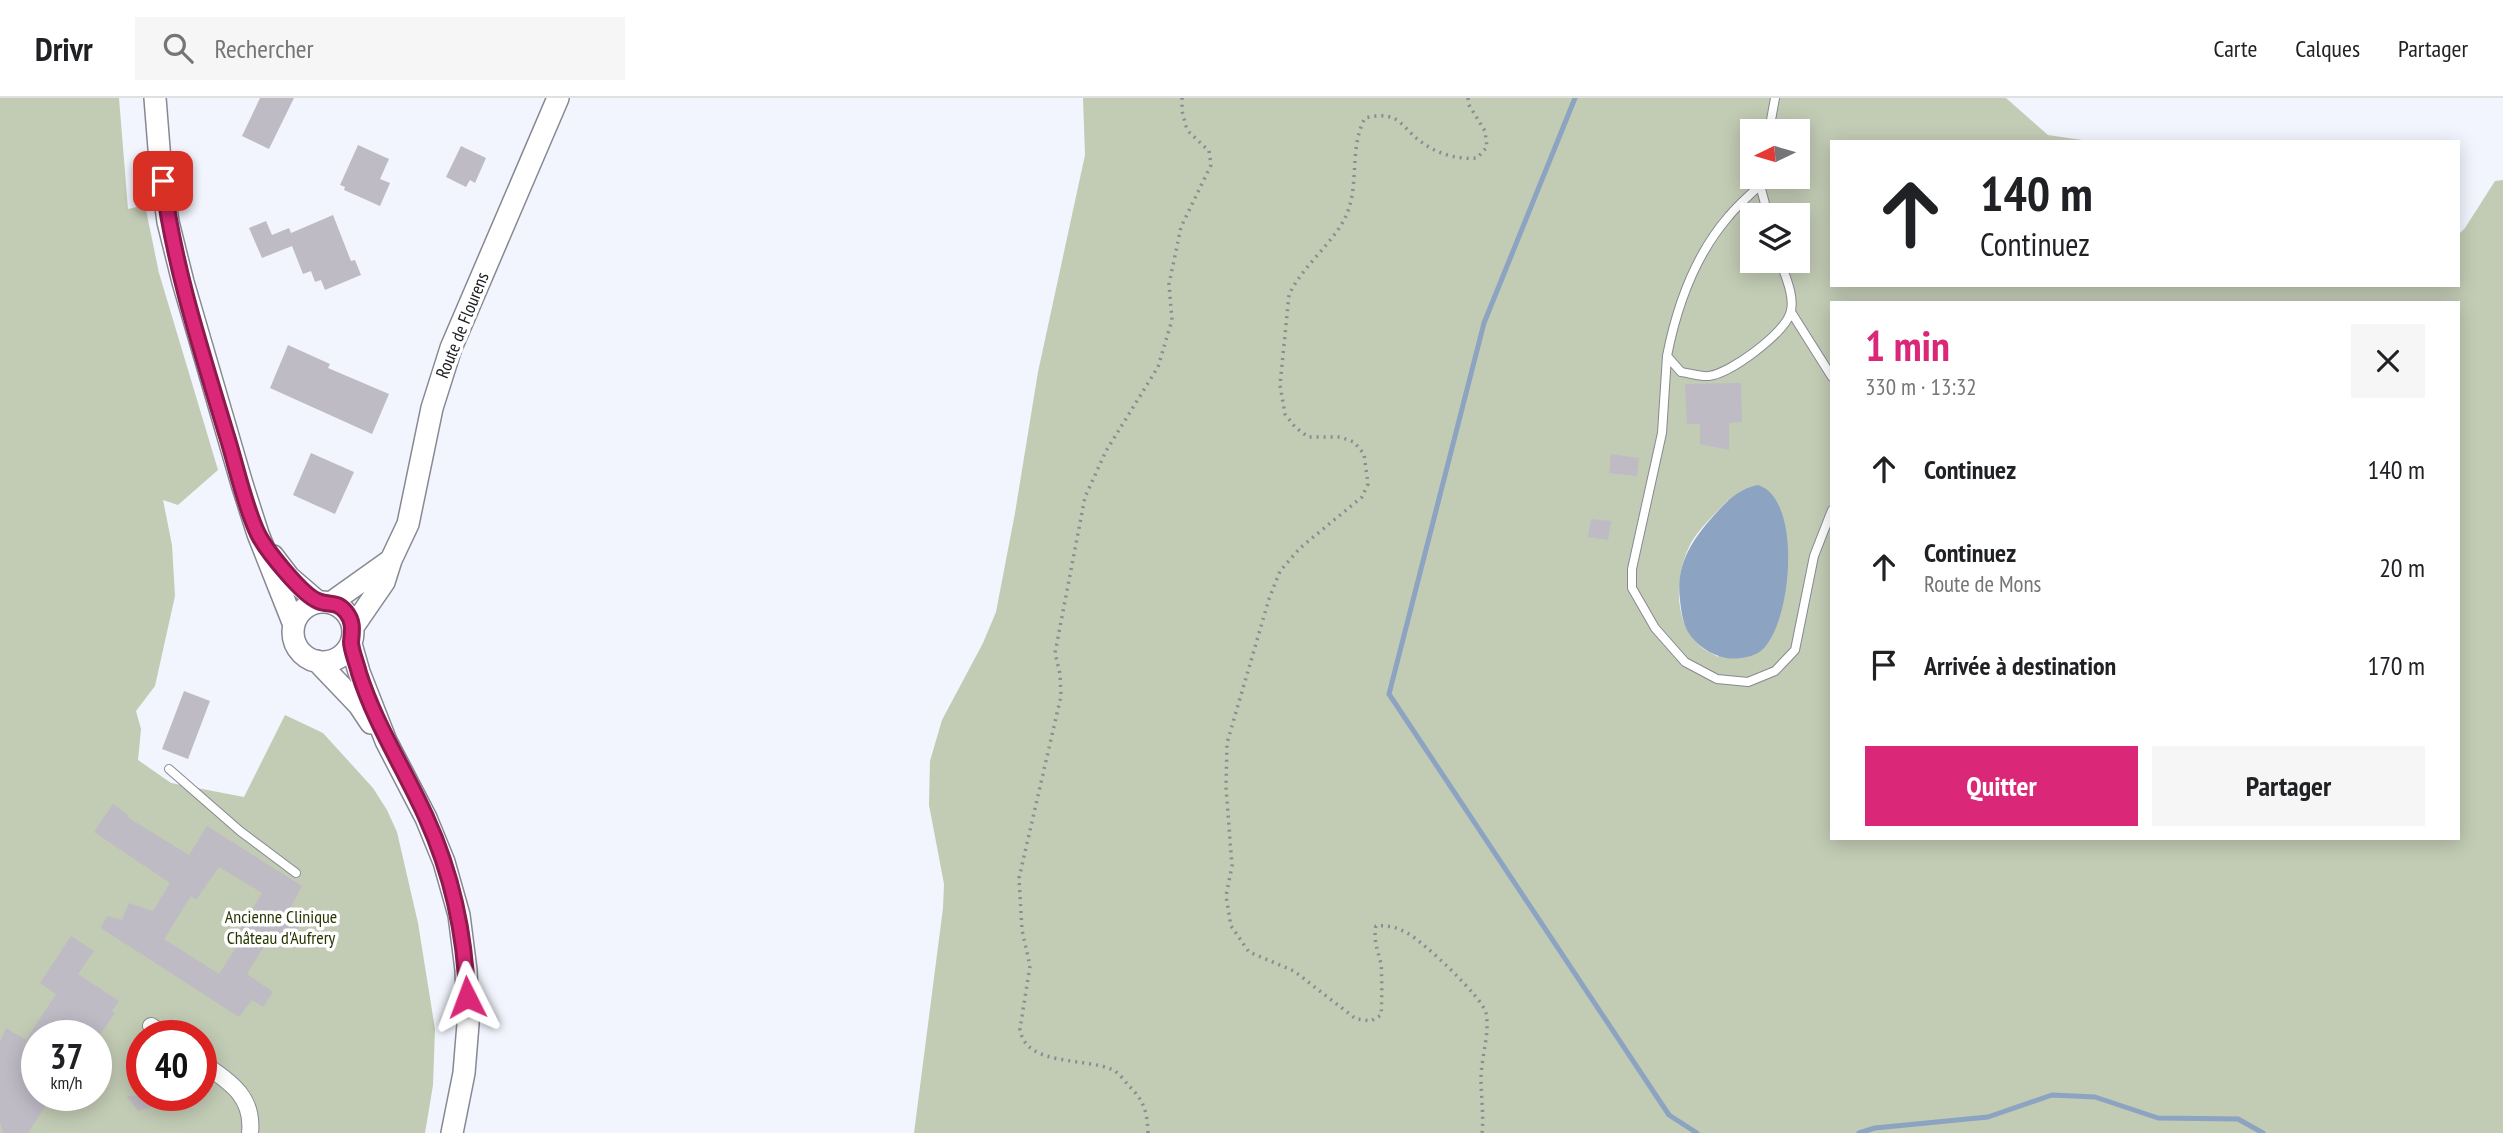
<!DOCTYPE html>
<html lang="fr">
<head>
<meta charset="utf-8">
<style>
	body { margin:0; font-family:"PT Sans Narrow",sans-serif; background:#f6f6f6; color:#202124; height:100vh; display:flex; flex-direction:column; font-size:26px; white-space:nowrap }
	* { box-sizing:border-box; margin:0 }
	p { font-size:23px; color:#757577 }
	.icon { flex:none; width:38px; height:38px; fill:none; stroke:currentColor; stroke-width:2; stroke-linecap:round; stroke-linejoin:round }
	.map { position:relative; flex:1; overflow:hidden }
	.sheet { position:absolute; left:1830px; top:203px; width:630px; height:539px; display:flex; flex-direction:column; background:#fff; border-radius:0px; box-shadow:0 4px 18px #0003 }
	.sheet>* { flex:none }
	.top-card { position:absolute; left:1830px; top:42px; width:630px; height:147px; border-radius:0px; box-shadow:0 4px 18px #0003; background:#fff; color:#202124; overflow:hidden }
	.needle { width:46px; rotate:265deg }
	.tools { position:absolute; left:1740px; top:21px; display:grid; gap:14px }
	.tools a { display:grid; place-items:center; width:70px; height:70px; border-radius:0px; background:#fff; box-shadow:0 4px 18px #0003; font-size:35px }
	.speed { position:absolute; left:21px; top:922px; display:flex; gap:14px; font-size:35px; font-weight:700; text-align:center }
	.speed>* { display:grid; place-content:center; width:91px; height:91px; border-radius:50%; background:#fff; box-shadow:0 4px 18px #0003; line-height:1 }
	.speed small { font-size:18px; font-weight:400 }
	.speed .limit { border:10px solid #d22; background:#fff; color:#111 }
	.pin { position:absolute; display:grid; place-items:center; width:60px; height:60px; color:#fff; margin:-30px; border-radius:14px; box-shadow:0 4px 10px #0006 }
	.me { position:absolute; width:77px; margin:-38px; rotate:357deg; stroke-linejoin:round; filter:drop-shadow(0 0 5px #0008) }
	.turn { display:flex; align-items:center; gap:24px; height:147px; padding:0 35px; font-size:32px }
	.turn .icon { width:91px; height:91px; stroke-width:2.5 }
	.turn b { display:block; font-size:49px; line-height:60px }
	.round { display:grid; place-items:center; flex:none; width:74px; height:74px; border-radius:0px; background:#f6f6f6 }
	.head { display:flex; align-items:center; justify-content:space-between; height:119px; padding:0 35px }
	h1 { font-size:42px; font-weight:600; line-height:52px; color:#db2777 }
	.primary-button { display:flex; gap:14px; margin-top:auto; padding:14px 35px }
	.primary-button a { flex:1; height:80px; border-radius:0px; background:#db2777; color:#fff; font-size:28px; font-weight:600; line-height:80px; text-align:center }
	.primary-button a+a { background:#f6f6f6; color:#202124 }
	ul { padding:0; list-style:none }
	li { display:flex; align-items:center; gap:21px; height:98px; padding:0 35px }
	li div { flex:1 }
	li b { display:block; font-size:26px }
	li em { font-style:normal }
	header { display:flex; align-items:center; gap:42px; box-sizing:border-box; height:98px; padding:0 35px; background:#fff; border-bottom:2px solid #e0e0e0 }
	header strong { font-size:33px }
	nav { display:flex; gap:38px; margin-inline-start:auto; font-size:24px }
	.search { width:490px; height:63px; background:#f6f6f6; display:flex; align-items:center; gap:18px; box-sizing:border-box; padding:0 24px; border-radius:0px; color:#757577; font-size:26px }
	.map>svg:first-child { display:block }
	.green { fill:#c2cbb4; fill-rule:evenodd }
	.water { fill:#8ca3c1 }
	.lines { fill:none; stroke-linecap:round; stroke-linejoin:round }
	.stream { stroke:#8ca3c1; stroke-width:5 }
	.building { fill:#bfbbc5; fill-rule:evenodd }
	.lane-casing { stroke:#868993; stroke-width:10 }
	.street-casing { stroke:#868993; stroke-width:18 }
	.secondary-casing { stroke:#868993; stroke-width:24 }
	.path { stroke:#8a8c93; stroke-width:3.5; stroke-dasharray:2 5; stroke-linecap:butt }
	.lane { stroke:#fff; stroke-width:8 }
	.street { stroke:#fff; stroke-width:16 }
	.secondary { stroke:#fff; stroke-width:21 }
	.route-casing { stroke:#8e194d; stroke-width:18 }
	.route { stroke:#db2777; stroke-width:12 }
	.labels { text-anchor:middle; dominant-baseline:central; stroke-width:7; stroke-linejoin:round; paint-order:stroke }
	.street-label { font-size:18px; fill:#1b1d20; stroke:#fff }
	.park-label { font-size:18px; fill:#273600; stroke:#fff }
</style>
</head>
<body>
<header>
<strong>Drivr</strong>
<div class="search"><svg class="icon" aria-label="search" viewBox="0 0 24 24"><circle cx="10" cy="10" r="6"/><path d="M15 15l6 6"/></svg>Rechercher</div>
<nav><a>Carte</a><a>Calques</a><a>Partager</a></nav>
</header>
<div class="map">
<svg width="2503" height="1035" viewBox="0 0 2503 1035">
	<rect width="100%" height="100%" fill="#f2f5fe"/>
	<path class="green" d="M0,0H119L128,111L145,107L159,175L218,372L178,407L163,402L172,447L175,498L155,588L136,613L141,631L138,662L171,685L244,699L285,617L323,635L373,690L387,712L397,734L418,825L435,931L433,987L425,1035H0ZM37,938H96V998H37ZM142,938H201V998H142Z
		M1083,0H2006L2048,37L2096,44H1832V187H2459V136L2465,130L2495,83L2503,82V1035H914L943,810L944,786L929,707L930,663L942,622L983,545L996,514L1015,415L1038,274L1085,57ZM1752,33H1797V79H1752ZM1752,117H1797V163H1752ZM1832,205H2459V740H1832ZM1728,402L1718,559C1712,555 1704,552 1699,547C1673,523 1675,479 1689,449C1697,432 1715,416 1728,402Z"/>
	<path class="water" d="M1758,387C1803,401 1792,525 1762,552C1754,559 1737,562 1726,560C1711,557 1696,547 1688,534C1683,525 1681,513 1680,502C1675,465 1694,439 1718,413C1729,401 1741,390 1758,387Z"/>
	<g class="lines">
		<path class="stream" d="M1575,0L1484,225L1389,596L1669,1017L1697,1035
			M1859,1035L1875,1030L1988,1019L2052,997L2095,999L2158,1020L2238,1021L2263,1035"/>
	</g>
	<path class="building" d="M260,0H294L269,51L242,38Z
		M358,47L389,61L380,81L390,85L380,108L344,92L345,89L340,87Z
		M461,48L486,60L475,85L470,82L466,89L446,79Z
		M333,117L351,163L355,162L361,177L325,192L321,182L315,184L311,173L303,176L292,148L262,160L249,130L266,123L272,137L289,130L291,135Z
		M288,247L330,266L328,270L389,296L372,336L270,290Z
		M1741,285L1742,324L1729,325V352L1700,346V326H1687L1685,286Z
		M311,355L354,374L335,416L293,397Z
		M1611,356L1639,360L1637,378L1609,375Z
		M1591,421L1611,423L1608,442L1588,439Z
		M184,593L210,603L188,661L162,651Z
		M113,706L128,717L127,719L189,757L207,728L302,788L287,816L301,826L292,839L286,835L275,851L266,845L247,876L273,894L263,909L252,902L239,919L101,830L107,818L122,822L129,805L153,813L170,785L94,734ZM219,769L262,795L240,831L246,834L219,876L164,841L191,798L196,802Z
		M71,838L94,853L78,876L119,903L112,913L115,915L99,938H37V998H52L28,1035H3L0,1024V944L6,930L26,942L56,896L40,885Z
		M127,998H176V1001L138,1013Z"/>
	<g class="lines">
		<g class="lane-casing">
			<path id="lane" d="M1769,33L1775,0
				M1762,79L1760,87L1768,117
				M1760,87C1750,97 1738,107 1729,118C1695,157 1677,207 1667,258L1681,274C1689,275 1701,279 1709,278C1731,275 1782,237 1790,216C1796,201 1785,177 1780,163
				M1791,214L1832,279
				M1667,258L1662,335L1632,471V490L1655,530L1685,564L1717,581L1748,584L1775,573L1795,552L1814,458L1832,412
				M169,671L240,733L296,775"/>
		</g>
		<g class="street-casing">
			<path id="street" d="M151,928L166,938
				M201,964C228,983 254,997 250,1035"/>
		</g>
		<g class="secondary-casing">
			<path id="secondary" d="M155,0L160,63L168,124L183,184L242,386L258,436L294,527
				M273,458L289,479L318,504
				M293 534a30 30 0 1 1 60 0a30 30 0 1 1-60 0Z
				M332,504L391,462
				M353,529L384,484L391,462L408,426L432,310L451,250L558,0
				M351,546L359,574L386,643L426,720L444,764L459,817L466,872L468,926L464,975L452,1035
				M317,563L359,607L371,625"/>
		</g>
		<path class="path" d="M1468,0L1469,7L1485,33L1487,49L1477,60C1455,62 1431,54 1414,38C1408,33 1401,23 1393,20C1384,16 1374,18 1365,20C1348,52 1361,90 1344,122C1329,149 1302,169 1289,197L1280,287L1285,316L1295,329L1308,339H1340L1354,344L1364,356L1368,386L1362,399L1300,450L1280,473L1269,501L1227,645L1226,689L1232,768L1226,798L1231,828L1249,854L1294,873L1356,921L1371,923L1381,917C1382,911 1382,872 1381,866C1378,853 1373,842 1376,828C1387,827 1397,829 1407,835C1423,843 1483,900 1486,915C1490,937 1481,959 1481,981C1481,999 1484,1017 1482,1035
			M1148,1035C1147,1012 1144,1003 1128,987C1124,982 1119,975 1113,972C1086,959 1025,969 1020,931L1030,868L1022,832L1019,780L1061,598L1060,576L1055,555L1085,399L1106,353L1158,269L1172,222L1169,186L1181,129L1211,67L1209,53L1190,35L1186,28L1182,13V0"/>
		<use href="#lane" class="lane"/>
		<use href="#street" class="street"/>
		<use href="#secondary" class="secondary"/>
	</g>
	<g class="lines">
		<g class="route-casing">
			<path id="route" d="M163,83C174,169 201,252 226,335C236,366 244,407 258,436C266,452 302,497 318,503C329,508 336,502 346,514C354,524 352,533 351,544C351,552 357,566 359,575C375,626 404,670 426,719C452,776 465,837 467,899"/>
		</g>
		<use href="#route" class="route"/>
	</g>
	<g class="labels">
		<g class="street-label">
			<text transform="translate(462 227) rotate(-68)">Route de Flourens</text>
		</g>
		<g class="park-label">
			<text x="281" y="818">Ancienne Clinique<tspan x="281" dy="21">Château d'Aufrery</tspan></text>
		</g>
	</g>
</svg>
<div class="tools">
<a><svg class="needle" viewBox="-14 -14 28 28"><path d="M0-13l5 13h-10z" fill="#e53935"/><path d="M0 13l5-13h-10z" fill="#757577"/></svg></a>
<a><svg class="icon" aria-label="layers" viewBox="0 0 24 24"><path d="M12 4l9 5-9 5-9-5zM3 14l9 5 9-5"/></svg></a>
</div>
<div class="speed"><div>37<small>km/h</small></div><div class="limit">40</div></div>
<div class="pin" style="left:163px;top:83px;background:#d93025"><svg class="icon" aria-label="arrive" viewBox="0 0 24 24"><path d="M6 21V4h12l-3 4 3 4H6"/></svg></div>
<svg class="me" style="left:467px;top:899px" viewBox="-20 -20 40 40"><path d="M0-17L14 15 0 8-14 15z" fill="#db2777" stroke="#fff" stroke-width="4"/></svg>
<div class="top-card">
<div class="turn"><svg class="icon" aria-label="ahead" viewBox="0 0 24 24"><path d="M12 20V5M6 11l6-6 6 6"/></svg><div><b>140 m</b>Continuez</div></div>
</div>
<section class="sheet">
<div class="head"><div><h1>1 min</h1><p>330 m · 13:32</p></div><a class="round"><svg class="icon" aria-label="close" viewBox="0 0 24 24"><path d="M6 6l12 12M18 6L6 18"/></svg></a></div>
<ul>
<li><svg class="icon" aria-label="ahead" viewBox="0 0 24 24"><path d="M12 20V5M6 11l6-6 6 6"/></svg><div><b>Continuez</b></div><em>140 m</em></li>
<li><svg class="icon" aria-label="ahead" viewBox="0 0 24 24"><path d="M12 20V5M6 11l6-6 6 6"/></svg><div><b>Continuez</b><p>Route de Mons</p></div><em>20 m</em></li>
<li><svg class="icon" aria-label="arrive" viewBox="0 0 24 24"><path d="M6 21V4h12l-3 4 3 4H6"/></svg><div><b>Arrivée à destination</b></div><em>170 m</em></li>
</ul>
<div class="primary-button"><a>Quitter</a><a>Partager</a></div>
</section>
</div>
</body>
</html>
